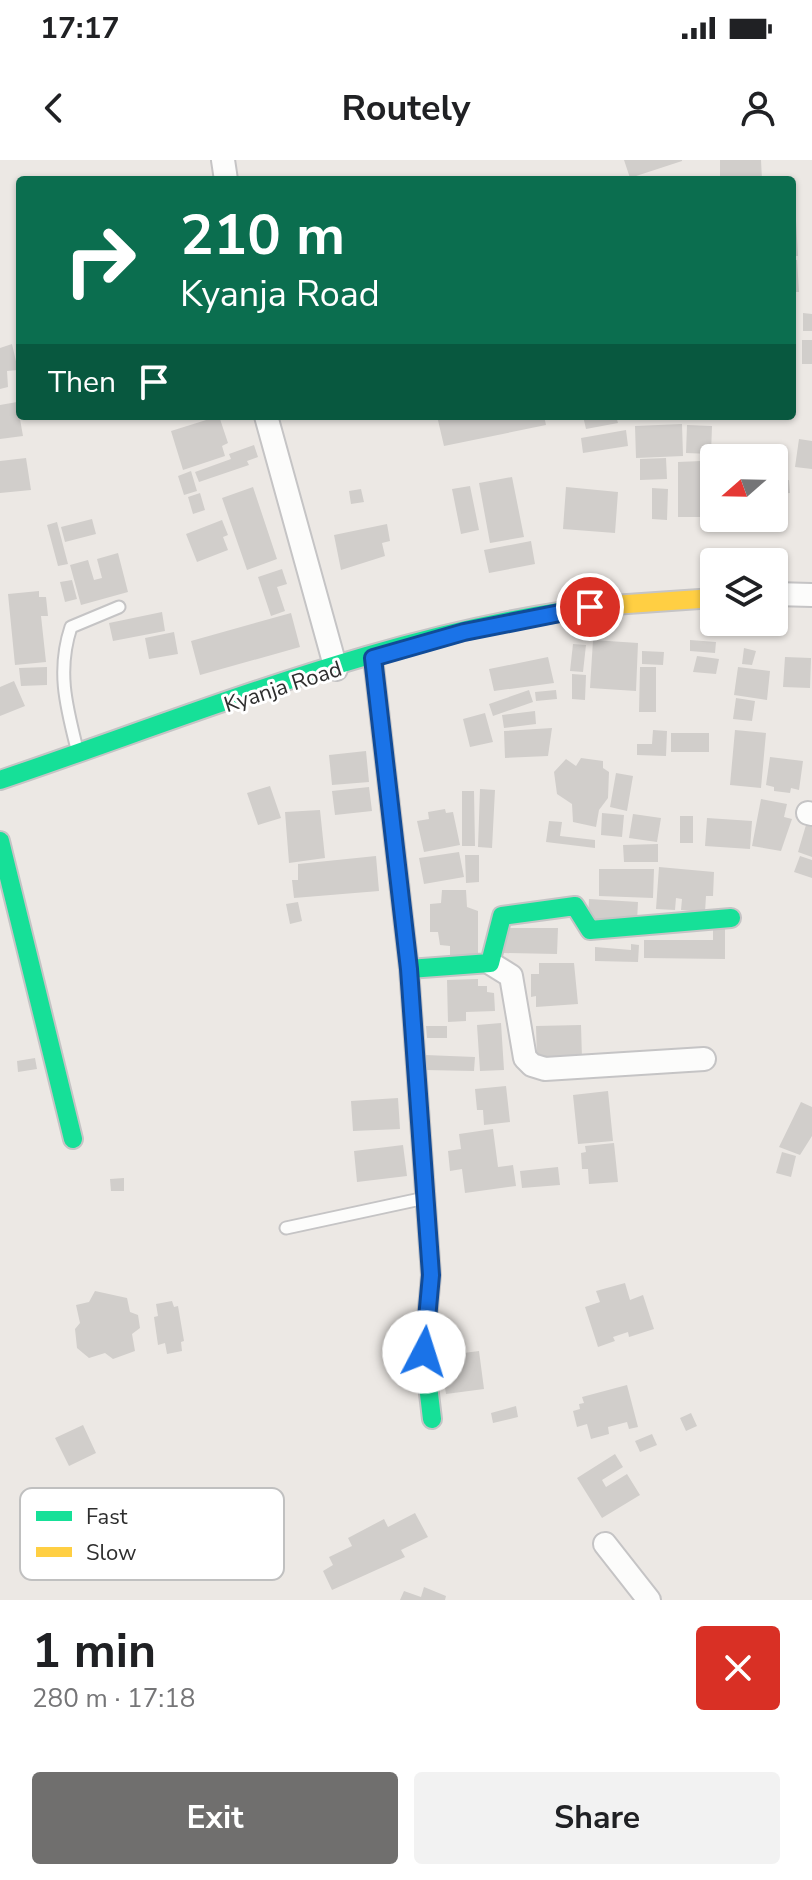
<!DOCTYPE html>
<html lang="en">
<head>
<meta charset="utf-8">
<style>
	body { margin:0; font-family:"Nunito Sans",sans-serif; background:#f2f2f2; color:#202124; height:100vh; display:flex; flex-direction:column; font-size:30px; white-space:nowrap }
	* { box-sizing:border-box; margin:0 }
	p { font-size:26px; color:#757577 }
	.icon { flex:none; width:44px; height:44px; fill:none; stroke:currentColor; stroke-width:2; stroke-linecap:round; stroke-linejoin:round }
	.map { position:relative; height:1440px; overflow:hidden }
	.drawer { display:flex; flex-direction:column; background:#fff; flex:1 }
	.drawer>* { flex:none }
	.banner { position:absolute; left:16px; top:16px; width:780px; height:244px; border-radius:8px; box-shadow:0 2px 6px #0004; background:#0b6e4f; color:#fff; overflow:hidden }
	.needle { width:52px; rotate:250deg }
	.buttons { position:absolute; left:700px; top:284px; display:grid; gap:16px }
	.buttons a { display:grid; place-items:center; width:88px; height:88px; border-radius:8px; background:#fff; box-shadow:0 2px 6px #0004; font-size:40px }
	.pin { position:absolute; display:grid; place-items:center; width:68px; height:68px; color:#fff; margin:-34px; border:4px solid #fff; border-radius:50%; box-shadow:0 2px 8px #0007 }
	.me { position:absolute; width:88px; margin:-44px; rotate:5deg; stroke-linejoin:round; filter:drop-shadow(0 0 6px #0008) }
	.turn { display:flex; align-items:center; gap:28px; height:168px; padding:0 32px; font-size:36px }
	.turn .icon { width:104px; height:104px; stroke-width:2.5 }
	.turn b { display:block; font-size:56px; line-height:68px }
	.then { display:flex; align-items:center; height:76px; padding:0 32px; background:#0003; gap:16px; font-size:30px }
	.round { display:grid; place-items:center; flex:none; width:84px; height:84px; border-radius:8px; background:#f2f2f2 }
	.overview { display:flex; align-items:center; justify-content:space-between; height:136px; padding:0 32px }
	h1 { font-size:48px; font-weight:700; line-height:60px }
	.primary-button { display:flex; gap:16px; margin-top:auto; padding:16px 32px }
	.primary-button a { flex:1; height:92px; border-radius:8px; background:#706f6e; color:#fff; font-size:32px; font-weight:700; line-height:92px; text-align:center }
	.primary-button a+a { background:#f2f2f2; color:#202124 }
	.status { display:flex; justify-content:space-between; align-items:center; height:56px; padding:0 40px; background:#fff; direction:ltr }
	.status svg { height:22px; fill:currentColor }
	header { display:flex; justify-content:space-between; align-items:center; height:104px; padding:0 32px; background:#fff; font-size:36px; font-weight:700 }
	.map>svg:first-child { display:block }
	.building { fill:#d1cecb }
	.lines { fill:none; stroke-linecap:round; stroke-linejoin:round }
	.lane-casing { stroke:#c5c4c5; stroke-width:15 }
	.street-casing { stroke:#c5c4c5; stroke-width:26 }
	.fast-casing { stroke:#c5c4c5; stroke-width:22 }
	.slow-casing { stroke:#c5c4c5; stroke-width:22 }
	.lane { stroke:#fcfcfb; stroke-width:11 }
	.street { stroke:#fcfcfb; stroke-width:22 }
	.fast { stroke:#16e098; stroke-width:18 }
	.slow { stroke:#ffcf43; stroke-width:18 }
	.route-casing { stroke:#114b97; stroke-width:20 }
	.route { stroke:#1a73e8; stroke-width:14 }
	.labels { text-anchor:middle; dominant-baseline:central; stroke-width:6; stroke-linejoin:round; paint-order:stroke }
	.street-label { font-size:22px; fill:#2e2e2e; stroke:#fff }
	.key { fill:#fff; stroke:#c0c0c0; stroke-width:2 }
	.key-label { font-size:22px; fill:#2e2e2e }
</style>
</head>
<body>
<div class="status"><b>17:17</b><svg viewBox="0 0 49 12"><path d="M0 12V9h3v3zM5 12V6h3v6zM10 12V3h3v9zM15 12V0h3v12zM26 1h20v11H26zM47 4h2v5h-2z"/></svg></div>
<header><svg class="icon" aria-label="back" viewBox="0 0 24 24"><path d="M15 5l-7 7 7 7"/></svg>Routely<svg class="icon" aria-label="person" viewBox="0 0 24 24"><circle cx="12" cy="8" r="4"/><path d="M4 21q1-7 8-7t8 7"/></svg></header>
<div class="map">
<svg width="812" height="1440" viewBox="0 0 812 1440">
	<rect width="100%" height="100%" fill="#ece8e4"/>
	<path class="building" d="M624,0H682V1L630,18Z
		M720,0H761L762,20H720Z
		M792,61H796L798,96H792Z
		M792,100H797L799,132H792Z
		M803,153L812,154V171H803Z
		M802,180H812V204H802Z
		M12,184L18,210L7,211L8,227L0,229V188Z
		M17,242L23,276L0,279V245Z
		M219,256L228,283L222,286L225,296L183,310L171,271Z
		M437,256H544L546,265L444,286Z
		M583,256H616L618,263L586,269Z
		M682,264L683,296L636,298L635,266Z
		M687,265L712,266L711,294L686,293Z
		M626,270L628,286L583,293L581,278Z
		M799,279L812,281V309L795,307Z
		M254,285L258,297L247,301L249,305L199,322L195,312L231,299L229,294Z
		M719,292L761,293V298H719Z
		M26,298L31,330L0,333V301Z
		M666,298L667,319L640,320V299Z
		M701,301L700,357H678V302Z
		M191,311L197,331L184,335L178,316Z
		M512,317L524,377L490,383L479,323Z
		M789,320L790,333L777,334L776,321Z
		M470,326L479,370L461,374L452,329Z
		M253,327L277,399L247,410L222,338Z
		M566,327L618,332L615,373L563,369Z
		M652,328L668,329L667,360L652,359Z
		M361,329L364,342L351,344L349,331Z
		M200,333L205,350L193,354L188,337Z
		M92,359L96,374L65,382L61,367Z
		M222,360L228,375L223,377L228,390L197,402L186,374Z
		M57,362L68,404L58,406L47,365Z
		M387,364L390,381L382,383L385,396L341,410L334,375Z
		M531,381L535,404L489,413L484,390Z
		M118,393L128,432L81,445L70,405L88,400L94,420L102,418L97,399Z
		M282,409L287,424L277,427L285,451L271,456L258,417Z
		M72,420L77,439L65,442L60,422Z
		M39,431V437H46L48,456H41L46,502L15,505L8,434Z
		M162,452L165,471L113,481L109,463Z
		M291,453L300,487L200,515L191,481Z
		M174,472L178,494L149,499L145,478Z
		M593,480L638,483L636,531L590,528Z
		M690,480L716,482L715,493L690,491Z
		M573,484L586,485L583,512L570,511Z
		M744,488L756,491L752,505L742,504Z
		M642,491L664,492L663,505L642,504Z
		M697,496L719,499L716,514L693,512Z
		M548,497L554,523L494,531L489,509Z
		M785,497L811,498L810,528L783,527Z
		M47,507V525L21,526L19,508Z
		M640,507H656V552H639Z
		M738,507L770,511L767,540L734,535Z
		M572,514L586,515L585,540L572,539Z
		M14,521L25,546L0,556V527Z
		M529,530L533,542L493,556L489,544Z
		M556,530L557,539L536,541L535,532Z
		M736,538L755,541L752,561L733,559Z
		M535,551L536,564L504,568L502,555Z
		M485,553L493,582L470,587L463,559Z
		M552,568L548,596L505,598L504,571Z
		M653,570L667,571L666,596L637,595V584H652Z
		M735,570L766,573L761,628L730,625Z
		M671,573H709V592H671Z
		M366,591L369,622L332,625L329,595Z
		M770,597L803,601L799,630L791,628L790,633L774,631V627L766,625Z
		M581,598L603,601V608L609,612L608,638L599,650L596,667L573,662L572,644L557,634L554,612L566,599L576,606Z
		M616,613L633,616L627,651L610,647Z
		M270,626L281,658L258,665L247,633Z
		M369,627L372,651L335,655L332,631Z
		M480,629L495,630L492,688L478,687Z
		M462,631H474L475,686H462Z
		M761,639L787,644L784,657L792,659L781,691L752,686Z
		M445,649L446,653L453,652L460,685L424,692L417,661L429,659L428,652Z
		M320,650L325,698L289,703L285,652Z
		M602,653L624,655L622,677L601,675Z
		M633,654L661,658L657,682L629,678Z
		M680,656H693V683H680Z
		M707,658L752,661L750,689L705,686Z
		M549,661L562,662L560,676L595,680V688L546,682Z
		M806,665L812,666V697L798,692Z
		M658,684V702H624L623,685Z
		M459,692L464,717L424,724L419,698Z
		M465,695H479V722L466,723Z
		M376,696L379,731L294,738L292,720H298V704Z
		M800,696L812,700V718L794,712Z
		M659,707L714,712L713,736H706L705,752L681,750L682,739L676,738L675,750L656,749Z
		M599,709H654L653,738L599,736Z
		M442,730H466L467,747L478,751V800L450,799V786L440,785L438,772H430V744L441,743Z
		M589,739L638,742L637,761L588,759Z
		M298,742L302,761L290,764L286,744Z
		M713,767H725V799L644,798V780H713Z
		M503,768H558L557,794L503,793Z
		M631,784L639,785L638,802L595,801V787L631,790Z
		M539,803H574L578,844L536,847V836L531,837V814H539Z
		M478,819V826H487V832L494,833L495,851L466,852V861L448,862L447,820Z
		M501,863L504,910L480,911L477,865Z
		M581,865L582,899L537,900L536,866Z
		M426,866H447V878H427Z
		M425,895L475,897L474,911L425,910Z
		M35,898L37,909L18,912L17,901Z
		M506,926L510,962L484,965L483,950H477L475,929Z
		M608,931L613,981L578,984L573,935Z
		M398,938L400,969L353,971L351,941Z
		M801,942L812,947V976L800,995L779,987Z
		M493,969L498,1007L513,1005L516,1026L465,1033L462,1009L450,1011L448,991L461,989L459,974Z
		M614,983L618,1022L589,1024L588,1009H582L581,993L586,992L585,986Z
		M403,985L407,1016L357,1022L354,991Z
		M782,992L796,996L791,1017L776,1013Z
		M558,1007L560,1025L522,1028L520,1011Z
		M124,1018V1031H111L110,1019Z
		M625,1123L630,1140L643,1135L654,1169L629,1177L628,1172L613,1177L615,1181L598,1187L585,1147L600,1142L596,1131Z
		M95,1131L127,1138L130,1152L138,1155L140,1168L132,1174L135,1191L113,1199L105,1193L89,1198L77,1188L75,1169L80,1163L76,1145L89,1142Z
		M172,1141L174,1147L178,1146L184,1181L181,1182L182,1191L167,1194L165,1183L158,1185L154,1157L158,1156L156,1144Z
		M479,1191L484,1229L446,1234L440,1196Z
		M627,1225L638,1267L629,1269L627,1262L608,1267L609,1274L591,1279L587,1264L577,1267L573,1251L580,1249L579,1244L584,1243L582,1237Z
		M516,1246L518,1257L493,1263L491,1253Z
		M691,1253L697,1266L686,1271L680,1258Z
		M83,1265L96,1293L69,1306L55,1278Z
		M652,1274L657,1285L640,1292L635,1281Z
		M615,1294L623,1307L602,1320L606,1327L627,1314L640,1335L602,1358L577,1318Z
		M415,1353L428,1377L401,1390L405,1397L332,1430L323,1411L333,1405L329,1397L352,1386L348,1378L384,1359L388,1367Z
		M424,1427L446,1436L445,1440H400L404,1431L421,1437Z"/>
	<g class="lines">
		<g class="lane-casing">
			<path id="lane" d="M78,593C67,549 56,512 71,467L119,447
				M286,1068L425,1038"/>
		</g>
		<g class="street-casing">
			<path id="street" d="M223,0L226,20
				M266,256L336,509
				M774,434L812,435
				M808,653L812,654
				M490,803L511,816L525,898L532,905L545,909L704,899
				M605,1384L649,1440"/>
		</g>
		<g class="fast-casing">
			<path id="fast" d="M373,498L409,809L431,1115L424,1192L432,1259
				M0,620C199,553 402,467 613,445
				M0,681L73,979
				M409,809L490,803L502,756L575,746L590,770L731,758"/>
		</g>
		<g class="slow-casing">
			<path id="slow" d="M613,445L714,438"/>
		</g>
		<use href="#lane" class="lane"/>
		<use href="#street" class="street"/>
		<use href="#fast" class="fast"/>
		<use href="#slow" class="slow"/>
	</g>
	<g class="lines">
		<g class="route-casing">
			<path id="route" d="M424,1192L431,1115L409,809L373,498L464,472L590,447"/>
		</g>
		<use href="#route" class="route"/>
	</g>
	<g class="labels">
		<g class="street-label">
			<text transform="translate(283 527) rotate(-18)">Kyanja Road</text>
		</g>
	</g>
	<rect x="20" y="1328" width="264" height="92" rx="12" class="key"/>
	<rect x="36" y="1351" width="36" height="10" fill="#16e098"/>
	<rect x="36" y="1387" width="36" height="10" fill="#ffcf43"/>
	<g class="key-label">
		<text x="86" y="1364">Fast</text>
		<text x="86" y="1400">Slow</text>
	</g>
</svg>
<div class="buttons">
<a><svg class="needle" viewBox="-14 -14 28 28"><path d="M0-13l5 13h-10z" fill="#e53935"/><path d="M0 13l5-13h-10z" fill="#757577"/></svg></a>
<a><svg class="icon" aria-label="layers" viewBox="0 0 24 24"><path d="M12 4l9 5-9 5-9-5zM3 14l9 5 9-5"/></svg></a>
</div>
<div class="pin" style="left:590px;top:447px;background:#d93025"><svg class="icon" aria-label="arrive" viewBox="0 0 24 24"><path d="M6 21V4h12l-3 4 3 4H6"/></svg></div>
<svg class="me" style="left:424px;top:1192px" viewBox="-20 -20 40 40"><circle r="19" fill="#fff"/><path d="M0-13L10 11 0 6-10 11z" fill="#1a73e8"/></svg>
<div class="banner">
<div class="turn"><svg class="icon" aria-label="right" viewBox="0 0 24 24"><path d="M7 20v-9h11M14 6l5 5-5 5"/></svg><div><b>210 m</b>Kyanja Road</div></div>
<div class="then">Then<svg class="icon" aria-label="arrive" viewBox="0 0 24 24"><path d="M6 21V4h12l-3 4 3 4H6"/></svg></div>
</div>
</div>
<section class="drawer">
<div class="overview"><div><h1>1 min</h1><p>280 m · 17:18</p></div><a class="round" style="background:#d93025;color:#fff"><svg class="icon" aria-label="close" viewBox="0 0 24 24"><path d="M6 6l12 12M18 6L6 18"/></svg></a></div>
<div class="primary-button"><a>Exit</a><a>Share</a></div>
</section>
</body>
</html>
